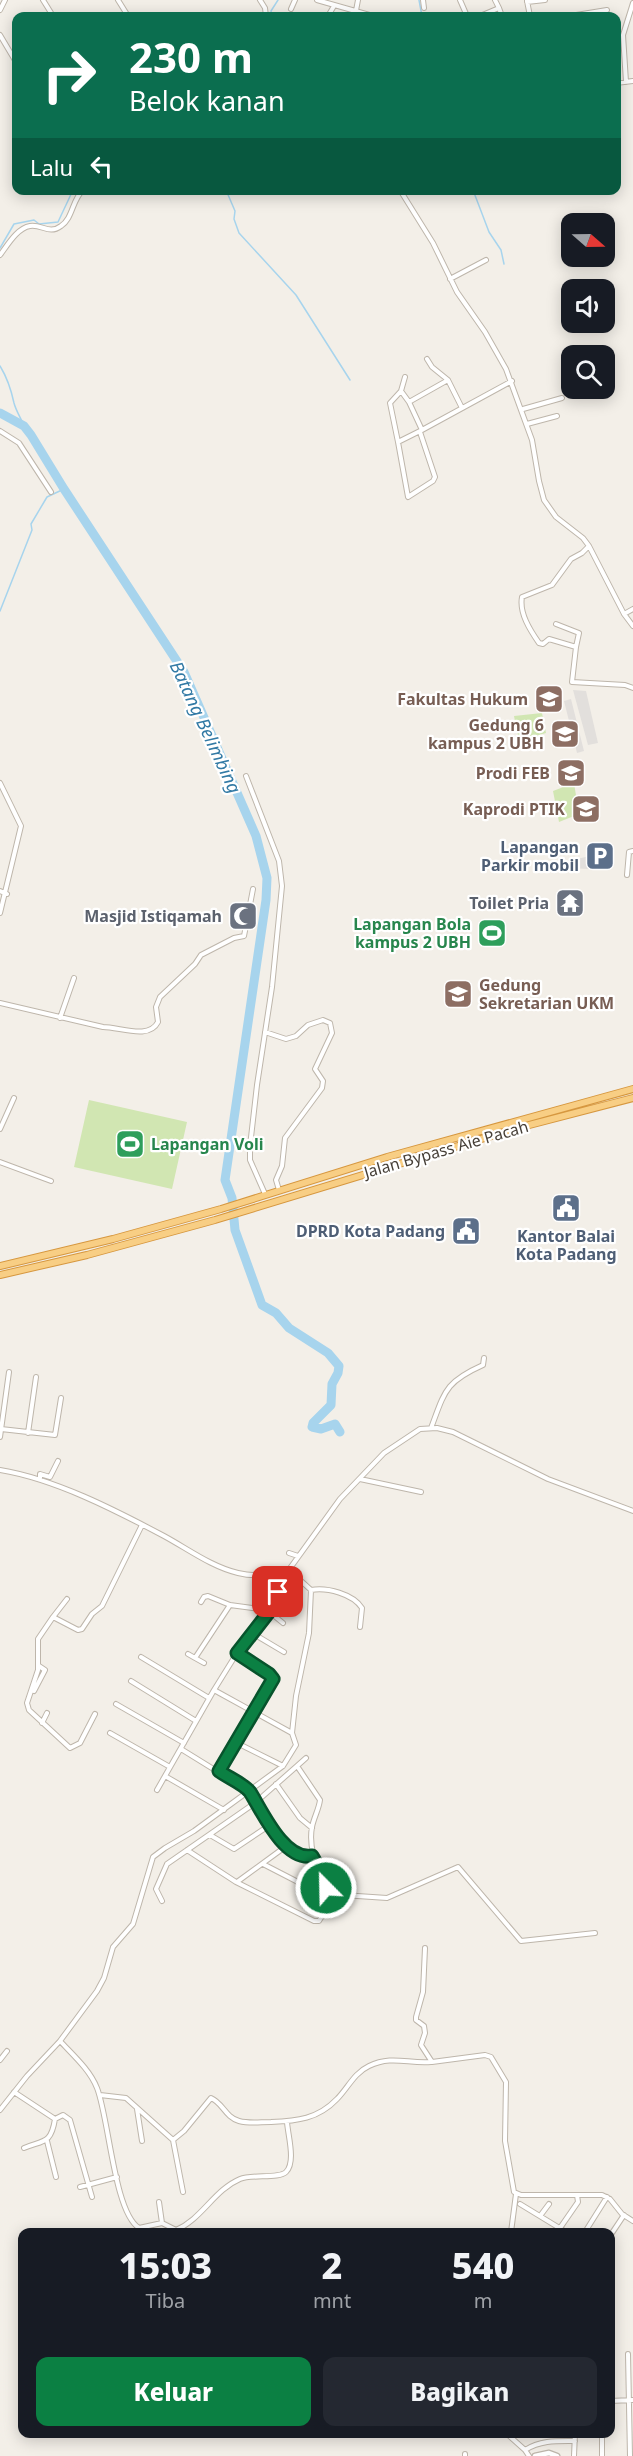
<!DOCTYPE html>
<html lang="id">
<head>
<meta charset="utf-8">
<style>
	body { margin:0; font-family:"Noto Sans",sans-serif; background:#242831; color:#f1f3f6; height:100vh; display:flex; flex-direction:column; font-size:22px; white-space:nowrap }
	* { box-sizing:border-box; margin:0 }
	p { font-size:20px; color:#9ea1a6 }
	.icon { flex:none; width:33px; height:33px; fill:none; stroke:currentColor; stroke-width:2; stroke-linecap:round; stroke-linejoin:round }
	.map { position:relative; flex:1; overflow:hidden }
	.details { position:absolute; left:18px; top:2228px; width:597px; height:210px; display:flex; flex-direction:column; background:#171b24; border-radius:12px; box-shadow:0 3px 15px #0003 }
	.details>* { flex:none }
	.top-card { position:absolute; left:12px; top:12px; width:609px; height:183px; border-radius:12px; box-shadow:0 3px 15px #0003; background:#0b6e4f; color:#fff; overflow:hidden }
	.needle { width:39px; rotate:110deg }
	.tools { position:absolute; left:561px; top:213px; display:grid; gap:12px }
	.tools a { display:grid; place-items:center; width:54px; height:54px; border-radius:12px; background:#171b24; box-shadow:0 3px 15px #0003; font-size:30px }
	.pin { position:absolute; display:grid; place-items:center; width:51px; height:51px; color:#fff; margin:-26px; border-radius:12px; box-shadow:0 3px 9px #0006 }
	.me { position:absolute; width:66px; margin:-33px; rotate:337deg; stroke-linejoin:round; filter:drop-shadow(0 0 4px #0008) }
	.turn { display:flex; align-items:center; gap:21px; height:126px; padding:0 18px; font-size:27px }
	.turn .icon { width:78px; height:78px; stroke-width:2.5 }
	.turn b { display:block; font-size:42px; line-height:51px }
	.then { display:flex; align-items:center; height:57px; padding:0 18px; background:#0003; gap:12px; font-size:22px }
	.eta { display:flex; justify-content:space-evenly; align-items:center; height:102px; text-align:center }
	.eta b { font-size:36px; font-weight:800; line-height:42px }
	.button { display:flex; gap:12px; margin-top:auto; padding:12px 18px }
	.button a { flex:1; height:69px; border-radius:12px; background:#0b8043; color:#fff; font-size:24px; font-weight:800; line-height:69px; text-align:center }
	.button a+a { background:#242831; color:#f1f3f6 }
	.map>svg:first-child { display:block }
	.green { fill:#d1e6b2 }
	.parking { fill:#e2dfdc }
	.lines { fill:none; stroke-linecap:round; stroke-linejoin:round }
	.stream { stroke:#a7d4ed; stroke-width:1.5 }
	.river { stroke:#a7d4ed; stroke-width:9 }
	.minor-casing { stroke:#beb6ab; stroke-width:6 }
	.tertiary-casing { stroke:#beb6ab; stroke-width:7 }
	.trunk-casing { stroke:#d6973f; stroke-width:8 }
	.minor { stroke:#fff; stroke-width:4 }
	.tertiary { stroke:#fff; stroke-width:4.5 }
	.trunk { stroke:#f8ce84; stroke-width:6 }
	.route-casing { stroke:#07532c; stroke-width:15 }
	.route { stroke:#0b8043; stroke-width:10 }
	.labels { text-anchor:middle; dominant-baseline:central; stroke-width:4.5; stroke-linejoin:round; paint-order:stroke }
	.education-label { font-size:16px; font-weight:bold; fill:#785e54; stroke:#fff; text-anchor:end }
	.service-label { font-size:16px; font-weight:bold; fill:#4e5e75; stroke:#fff; text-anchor:end }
	.worship-label { font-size:16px; font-weight:bold; fill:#5b616d; stroke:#fff; text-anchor:end }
	.leisure-label { font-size:16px; font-weight:bold; fill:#27864d; stroke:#fff; text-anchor:end }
	.street-label { font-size:16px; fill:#463f37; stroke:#fff }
	.water-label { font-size:18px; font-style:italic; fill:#327aa5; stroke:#fff }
</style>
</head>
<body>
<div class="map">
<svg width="633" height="2456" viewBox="0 0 633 2456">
	<rect width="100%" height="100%" fill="#f3efe8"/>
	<path class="green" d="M542,713L546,733L519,741L514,716Z
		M574,783L579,814L559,822L553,791Z
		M89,1100L187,1122L172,1189L74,1167Z"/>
	<path class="parking" d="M573,690L586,691L598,743L588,745Z
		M571,699L584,751L577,753L564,701Z
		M610,851L609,870L568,868L569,861Z"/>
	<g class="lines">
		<path class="stream" d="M419,0L422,16
			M272,16L271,11L278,0
			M226,190L235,211L234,219L239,233L296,295L350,380
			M473,190L489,232L501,250L504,264
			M0,248L14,224L34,220L39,224L58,222L73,190
			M0,366C8,379 11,389 14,403C16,411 21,418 24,426
			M0,611L32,530L31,524L47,497L64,489"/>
		<path class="river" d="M0,413L24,426L31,435L64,489L184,672L256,836L267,878L266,900L225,1180L232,1198L235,1230L262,1305L276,1313L289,1328L328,1353L339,1366L338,1373L332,1384L331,1405L313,1423L312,1427L321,1429L335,1424L340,1432"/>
		<g class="minor-casing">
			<path id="minor" d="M43,0L53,16
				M118,0L128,16
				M260,0L265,8L266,16
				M317,0L373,16
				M423,0L424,8
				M460,0L467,16
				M495,0L499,8
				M527,1L530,16
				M527,2L545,0
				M291,9L295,0
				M0,10L5,0
				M328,16L334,6
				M355,16L358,0
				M480,16L499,8L502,16
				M570,16L607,10
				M0,35L16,62
				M626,82L623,35L633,3
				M616,83L633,81
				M400,190L433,243L457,292L485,332L506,369L532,440L539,481L544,500L556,517L583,538L589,546L624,614L633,626
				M0,255C7,246 17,228 30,226C42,224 49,235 61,226C73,218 72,200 83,190
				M450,279L486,260
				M427,359L432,367L448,380
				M401,391L405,377
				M523,409L562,398
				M527,424L557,416
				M422,430L409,402L448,380L462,408
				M0,431L19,443L51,492
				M420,432L435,477L433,481L408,497L398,442L422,430L512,381
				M398,442L390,403L401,391L409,402
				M589,546L582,553L571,559L552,585L522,597C519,613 530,630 539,643L543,644L549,639L576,647L572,682L625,685L633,688
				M624,614L633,609
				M556,624L579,633L576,647
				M246,776L279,861L282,886L272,987L257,1085L250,1146V1160L265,1194
				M0,783L21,826L0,913
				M627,875L629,852L633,851
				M0,891L7,894
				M0,1003L103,1027C120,1027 149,1040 158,1022L156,1007L160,997L195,964L201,955L234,938L244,936L253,889
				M60,1018L74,978
				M265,1032L286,1039L296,1036L308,1025L323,1020L330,1023L332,1033L315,1069L323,1081L322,1088L285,1138L282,1166L276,1180L279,1190
				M0,1129L14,1098
				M0,1162L51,1181
				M431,1428C445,1391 445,1382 483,1365L484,1358
				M1,1429L55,1435L61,1398
				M28,1433L36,1377
				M0,1437L9,1372
				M0,1470C55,1479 115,1510 164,1536C188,1549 212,1567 238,1573C254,1577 272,1575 288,1571L340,1499L384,1453L420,1429L437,1428L453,1432L548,1479L633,1511
				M40,1478V1474L50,1477L58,1461
				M360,1479L421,1492
				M289,1553L298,1556
				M289,1570L311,1590L309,1633L296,1696L292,1733
				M311,1590C327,1587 353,1594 362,1608L360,1627
				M201,1602L204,1597L208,1596L230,1605
				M53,1617L67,1599
				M252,1633L284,1652
				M188,1654L195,1658
				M141,1657L209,1698
				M204,1663L195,1658L230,1605L267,1610L283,1623
				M131,1681L196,1721
				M214,1690L237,1653L269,1612L286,1572
				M34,1691L45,1670L39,1666
				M116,1704L184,1743
				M95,1714L80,1743L70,1748L29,1710L27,1703L38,1670V1639L53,1617L78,1630L82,1629L92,1614L102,1606L142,1525
				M42,1723L47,1713
				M110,1733L170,1767
				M235,1742L283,1766
				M181,1749L249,1791L255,1803L285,1847L307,1857L312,1856
				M297,1766L306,1758
				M219,1771L273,1678L237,1653
				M165,1776L224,1810
				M276,1784L300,1818L312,1828
				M210,1835L234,1849L270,1825
				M263,1864L329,1898
				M237,1882L285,1847
				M328,1894L387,1898L458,1867L521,1941L595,1933
				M162,1901L156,1889L167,1864L255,1803L297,1766L320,1800C319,1809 314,1817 312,1827C307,1854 323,1877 331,1902L319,1921H314L236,1882L187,1850
				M425,1948L423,1992L416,2017V2020L424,2026L425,2033L421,2045L432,2062L485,2055L491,2057L506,2082L505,2141L514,2192L521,2195H602L610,2199L622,2214L633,2221
				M60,2041C73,2055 90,2070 97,2088C109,2118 114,2212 139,2228L162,2223L176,2230C202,2219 214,2190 240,2179C252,2174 279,2179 286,2172C296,2162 288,2136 287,2122
				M0,2060L7,2051
				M14,2092L55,2119L63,2115L70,2120L92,2197
				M100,2095L126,2098L173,2140L184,2131L211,2098C223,2103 225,2117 239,2121C250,2124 260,2122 271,2122C297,2121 318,2119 337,2099C348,2088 354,2073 369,2066C392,2055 408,2064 431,2062
				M137,2109L142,2141
				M0,2110L27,2076L60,2041L97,1991L104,1978L113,1947L133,1924L153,1857L165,1848L194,1831L283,1766L296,1745L292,1733L214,1690L157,1790
				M173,2140L183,2192
				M47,2141L56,2177
				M24,2148C44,2140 51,2144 55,2119
				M80,2187L117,2177
				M159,2202L162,2223
				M520,2204L566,2232
				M540,2216L549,2204
				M560,2228L578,2202L577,2195
				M511,2232L516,2194
				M585,2232L607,2197
				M610,2236L624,2215
				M628,2354L630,2456
				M610,2401L633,2400
				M506,2433L525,2450C541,2440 557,2441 575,2441
				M525,2450L529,2456
				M465,2454V2456
				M574,2456L575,2433
				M602,2456V2433"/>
		</g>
		<g class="tertiary-casing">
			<path id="tertiary" d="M535,2456L549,2453L557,2456"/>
		</g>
		<g class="trunk-casing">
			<path id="trunk" d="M0,1266L113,1239L221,1209L387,1157L633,1089
				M0,1275L87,1255L215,1220L514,1129L633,1098"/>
		</g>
		<use href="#minor" class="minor"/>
		<use href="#tertiary" class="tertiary"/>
		<use href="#trunk" class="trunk"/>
	</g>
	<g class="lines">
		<g class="route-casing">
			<path id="route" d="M278,1592L269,1612L237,1653L269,1674L273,1679L219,1771C227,1777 244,1784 250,1792C262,1811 284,1861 312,1856L320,1870L326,1888"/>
		</g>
		<use href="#route" class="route"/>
	</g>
	<defs>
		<g id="university-square" transform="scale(1.5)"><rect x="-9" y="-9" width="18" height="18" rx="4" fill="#8d6e63" stroke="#fff"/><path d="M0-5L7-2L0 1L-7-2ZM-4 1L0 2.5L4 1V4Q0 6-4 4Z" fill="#fff"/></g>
		<g id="parking-square" transform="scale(1.5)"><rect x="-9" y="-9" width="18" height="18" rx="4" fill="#5c6f8a" stroke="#fff"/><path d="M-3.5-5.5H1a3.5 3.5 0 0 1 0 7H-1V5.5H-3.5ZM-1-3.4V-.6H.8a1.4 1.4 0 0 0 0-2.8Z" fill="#fff"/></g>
		<g id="temple-square" transform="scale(1.5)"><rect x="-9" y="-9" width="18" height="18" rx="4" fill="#6b7280" stroke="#fff"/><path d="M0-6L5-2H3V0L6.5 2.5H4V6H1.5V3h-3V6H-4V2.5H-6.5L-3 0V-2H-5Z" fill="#fff"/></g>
		<g id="mosque-square" transform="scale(1.5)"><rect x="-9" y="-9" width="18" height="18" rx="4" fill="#6b7280" stroke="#fff"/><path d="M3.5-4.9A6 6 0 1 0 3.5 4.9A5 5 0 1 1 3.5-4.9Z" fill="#fff"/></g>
		<g id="stadium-square" transform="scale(1.5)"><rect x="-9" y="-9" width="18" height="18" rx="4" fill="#2e9e5b" stroke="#fff"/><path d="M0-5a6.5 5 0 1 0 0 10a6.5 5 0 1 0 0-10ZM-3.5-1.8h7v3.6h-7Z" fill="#fff"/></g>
		<g id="civic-square" transform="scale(1.5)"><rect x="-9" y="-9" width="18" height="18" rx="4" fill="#5c6f8a" stroke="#fff"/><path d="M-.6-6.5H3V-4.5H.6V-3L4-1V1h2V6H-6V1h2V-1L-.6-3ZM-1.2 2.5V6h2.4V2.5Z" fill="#fff"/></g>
	</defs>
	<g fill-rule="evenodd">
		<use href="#university-square" x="549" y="699"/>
		<use href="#university-square" x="565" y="734"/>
		<use href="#university-square" x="571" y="773"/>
		<use href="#university-square" x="586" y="809"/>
		<use href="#parking-square" x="600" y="856"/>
		<use href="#temple-square" x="570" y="903"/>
		<use href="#mosque-square" x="243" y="916"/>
		<use href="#stadium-square" x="492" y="933"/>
		<use href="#university-square" x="458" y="994"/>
		<use href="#stadium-square" x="130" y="1144"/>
		<use href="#civic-square" x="566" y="1208"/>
		<use href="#civic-square" x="466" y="1231"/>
	</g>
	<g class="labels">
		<g class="education-label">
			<text x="528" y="699">Fakultas Hukum</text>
			<text x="544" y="725">Gedung 6<tspan x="544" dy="18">kampus 2 UBH</tspan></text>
			<text x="550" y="773">Prodi FEB</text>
			<text x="565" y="809">Kaprodi PTIK</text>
			<text x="479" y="985" text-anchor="start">Gedung<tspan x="479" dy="18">Sekretarian UKM</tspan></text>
		</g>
		<g class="service-label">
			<text x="579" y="847">Lapangan<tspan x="579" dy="18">Parkir mobil</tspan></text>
			<text x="445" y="1231">DPRD Kota Padang</text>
			<text x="566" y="1236" text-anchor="middle">Kantor Balai<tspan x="566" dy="18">Kota Padang</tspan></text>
		</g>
		<g class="worship-label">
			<text x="549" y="903">Toilet Pria</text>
			<text x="222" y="916">Masjid Istiqamah</text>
		</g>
		<g class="leisure-label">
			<text x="471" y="924">Lapangan Bola<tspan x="471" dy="18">kampus 2 UBH</tspan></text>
			<text x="151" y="1144" text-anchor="start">Lapangan Voli</text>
		</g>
		<g class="street-label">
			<text transform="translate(446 1149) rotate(-16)">Jalan Bypass Aie Pacah</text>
		</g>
		<g class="water-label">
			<text transform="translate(206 727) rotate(65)">Batang Belimbing</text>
		</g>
	</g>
</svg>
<div class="tools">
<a><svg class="needle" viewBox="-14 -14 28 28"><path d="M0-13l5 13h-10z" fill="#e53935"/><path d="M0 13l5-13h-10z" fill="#9ea1a6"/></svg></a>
<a><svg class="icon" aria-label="sound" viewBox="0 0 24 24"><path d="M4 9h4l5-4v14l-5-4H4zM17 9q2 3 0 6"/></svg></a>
<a><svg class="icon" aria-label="search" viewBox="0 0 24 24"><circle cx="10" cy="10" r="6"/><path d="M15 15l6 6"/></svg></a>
</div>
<div class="pin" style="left:278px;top:1592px;background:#d93025"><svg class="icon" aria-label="arrive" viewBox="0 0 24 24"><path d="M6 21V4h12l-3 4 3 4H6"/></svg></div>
<svg class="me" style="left:326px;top:1888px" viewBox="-20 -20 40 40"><circle r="17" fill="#0b8043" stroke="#fff" stroke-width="3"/><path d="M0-11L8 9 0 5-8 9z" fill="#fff"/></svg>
<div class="top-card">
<div class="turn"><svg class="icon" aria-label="right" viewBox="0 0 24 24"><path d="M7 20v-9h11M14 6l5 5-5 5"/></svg><div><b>230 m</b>Belok kanan</div></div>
<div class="then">Lalu<svg class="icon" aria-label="left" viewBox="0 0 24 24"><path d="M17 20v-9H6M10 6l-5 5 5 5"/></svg></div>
</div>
<section class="details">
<div class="eta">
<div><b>15:03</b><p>Tiba</p></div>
<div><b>2</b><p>mnt</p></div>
<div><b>540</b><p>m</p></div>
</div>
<div class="button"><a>Keluar</a><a>Bagikan</a></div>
</section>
</div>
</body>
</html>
